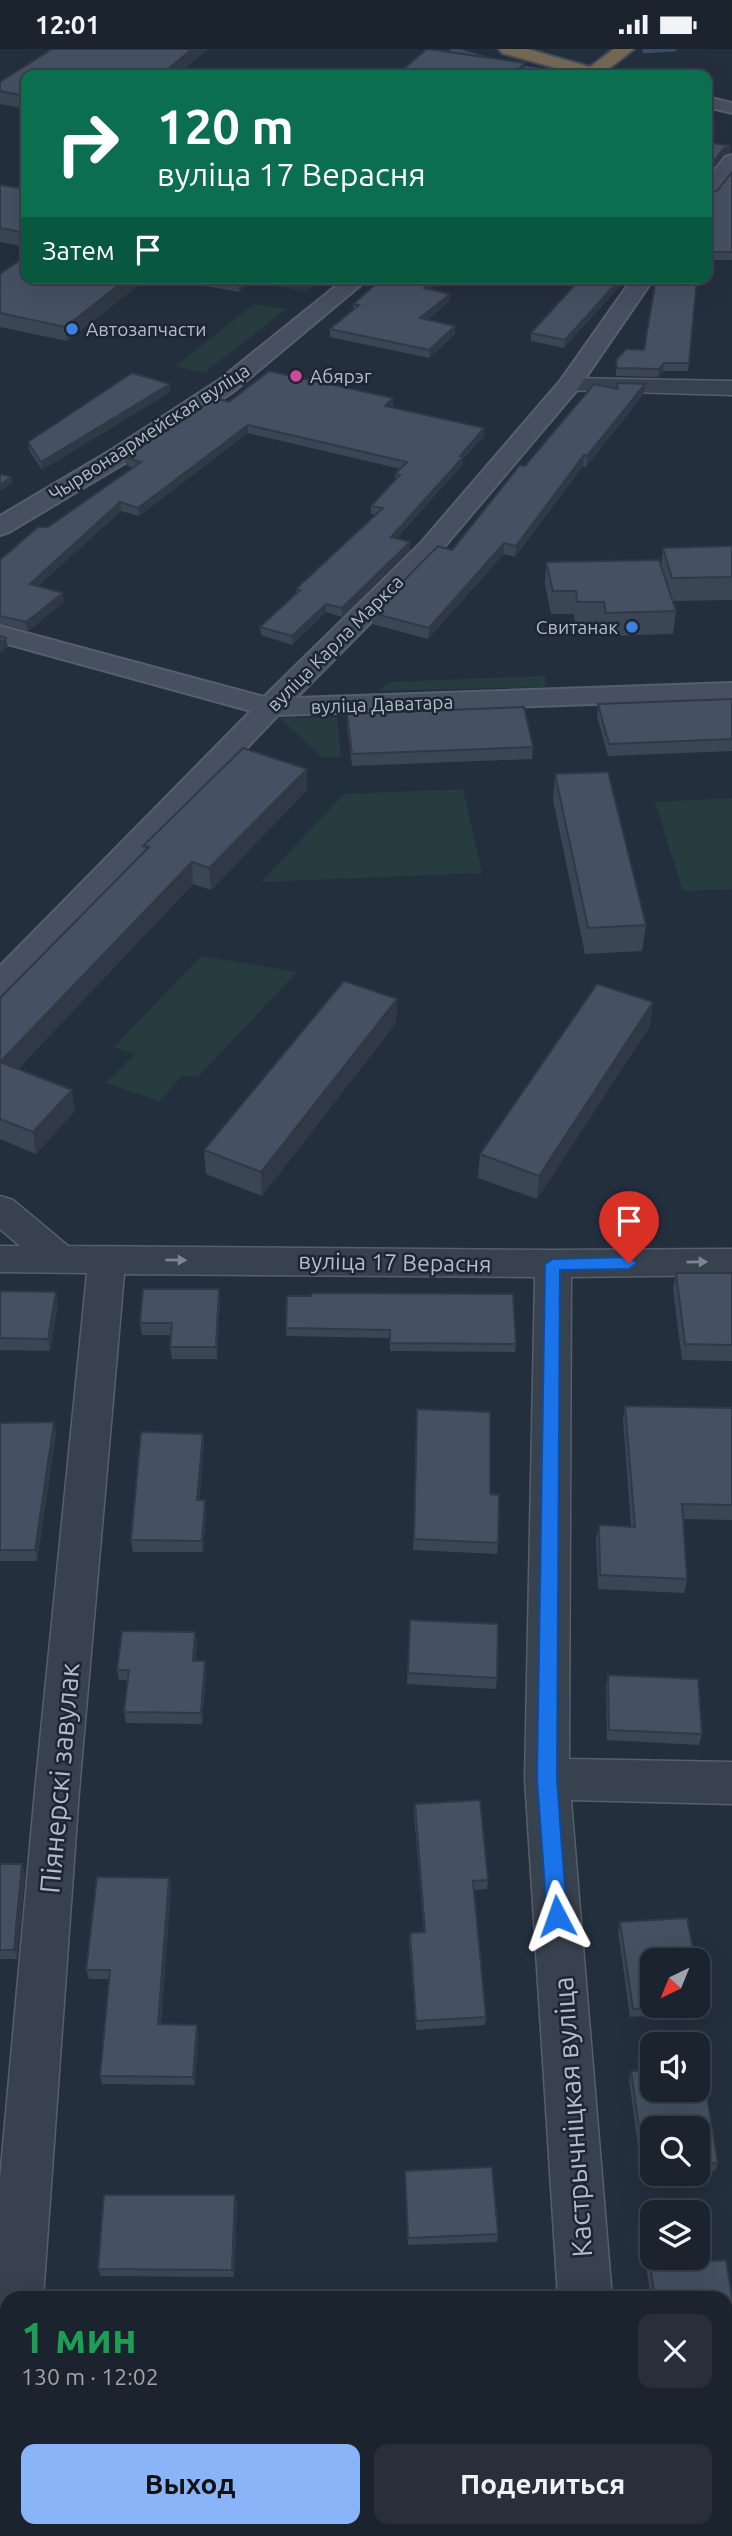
<!DOCTYPE html>
<html lang="ru">
<head>
<meta charset="utf-8">
<style>
	body { margin:0; font-family:Ubuntu,sans-serif; background:#282f3a; color:#f1f3f6; height:100vh; display:flex; flex-direction:column; font-size:26px; white-space:nowrap }
	* { box-sizing:border-box; margin:0 }
	p { font-size:23px; color:#a0a4aa }
	.icon { flex:none; width:38px; height:38px; fill:none; stroke:currentColor; stroke-width:2; stroke-linecap:round; stroke-linejoin:round }
	.map { position:relative; flex:1; overflow:hidden }
	.side { position:absolute; left:0px; top:2242px; width:733px; height:247px; display:flex; flex-direction:column; background:#1b232e; border-radius:21px 21px 0 0; box-shadow:0 7px 28px #0002,0 0 0 2px #39404a }
	.side>* { flex:none }
	.hud { position:absolute; left:21px; top:21px; width:691px; height:214px; border-radius:14px; box-shadow:0 7px 28px #0002,0 0 0 2px #39404a; background:#0b6e4f; color:#fff; overflow:hidden }
	.needle { width:46px; rotate:223deg }
	.controls { position:absolute; left:640px; top:1899px; display:grid; gap:14px }
	.controls a { display:grid; place-items:center; width:70px; height:70px; border-radius:14px; background:#1b232e; box-shadow:0 7px 28px #0002,0 0 0 2px #39404a; font-size:35px }
	.pin { position:absolute; display:grid; place-items:center; width:60px; height:60px; color:#fff; margin:-72px -30px; border-radius:50% 50% 50% 0; rotate:-45deg; box-shadow:0 0 7px #0007 }
	.pin .icon { rotate:45deg }
	.me { position:absolute; width:77px; margin:-38px; rotate:356deg; stroke-linejoin:round; filter:drop-shadow(0 0 5px #0008) }
	.turn { display:flex; align-items:center; gap:24px; height:147px; padding:0 21px; font-size:32px }
	.turn .icon { width:91px; height:91px; stroke-width:2.5 }
	.turn b { display:block; font-size:49px; line-height:60px }
	.then { display:flex; align-items:center; height:66px; padding:0 21px; background:#0003; gap:14px; font-size:26px }
	.round { display:grid; place-items:center; flex:none; width:74px; height:74px; border-radius:14px; background:#282f3a }
	.summary { display:flex; align-items:center; justify-content:space-between; height:119px; padding:0 21px }
	h1 { font-size:42px; font-weight:700; line-height:52px; color:#1e9e55 }
	.primary-button { display:flex; gap:14px; margin-top:auto; padding:14px 21px }
	.primary-button a { flex:1; height:80px; border-radius:14px; background:#8ab4f8; color:#111; font-size:28px; font-weight:700; line-height:80px; text-align:center }
	.primary-button a+a { background:#282f3a; color:#f1f3f6 }
	.status { display:flex; justify-content:space-between; align-items:center; height:49px; padding:0 35px; background:#1b232e; direction:ltr }
	.status svg { height:19px; fill:currentColor }
	.map>svg:first-child { display:block }
	.green { fill:#263c3f }
	.lines { fill:none; stroke-linecap:round; stroke-linejoin:round }
	.stream { stroke:#394c67; stroke-width:5 }
	.street-casing { stroke:#565f6c; stroke-width:3 }
	.secondary-casing { stroke:#565f6c; stroke-width:4 }
	.highway-casing { stroke:#434c59; stroke-width:4 }
	.street { fill:#38414e; fill-rule:evenodd }
	.secondary { fill:#465061; fill-rule:evenodd }
	.highway { fill:#746855; fill-rule:evenodd }
	.wall { fill:#3b4654 }
	.shaded-wall { fill:#303945 }
	.building { fill:#455162; stroke:#303945; stroke-width:2 }
	.oneway { fill:#7c8592 }
	.route { fill:#1a73e8; stroke:#114b97; stroke-width:2 }
	.shop-dot { fill:#3f7fe0; stroke:#1d2633; stroke-width:2.5 }
	.hotel-dot { fill:#d1479c; stroke:#1d2633; stroke-width:2.5 }
	.labels { text-anchor:middle; dominant-baseline:central; stroke-width:5; stroke-linejoin:round; paint-order:stroke }
	.far-poi-label { font-size:19px; fill:#b4bcc9; stroke:#1d2633; text-anchor:start }
	.far-street-label { font-size:19px; fill:#b4bcc9; stroke:#1d2633 }
	.street-label { font-size:23px; fill:#b4bcc9; stroke:#1d2633 }
	.near-street-label { font-size:28px; fill:#b4bcc9; stroke:#1d2633 }
</style>
</head>
<body>
<div class="status"><b>12:01</b><svg viewBox="0 0 49 12"><path d="M0 12V9h3v3zM5 12V6h3v6zM10 12V3h3v9zM15 12V0h3v12zM26 1h20v11H26zM47 4h2v5h-2z"/></svg></div>
<div class="map">
<svg width="732" height="2487" viewBox="0 0 732 2487">
	<rect width="100%" height="100%" fill="#242f3e"/>
	<path class="green" d="M270,229H324L305,244L264,234Z
		M254,255L286,260L204,324L176,317Z
		M545,627L546,638L377,642L392,633Z
		M337,668L341,708L323,709L280,669Z
		M463,740L482,824L261,833L344,745Z
		M732,749V840L683,842L655,753Z
		M201,907L297,923L198,1028L182,1027L160,1052L106,1034L135,1005L114,998Z"/>
	<g class="lines">
		<path class="stream" d="M452,0L488,11
			M645,2L674,0
			M514,18L553,23"/>
		<g class="street-casing">
			<path id="street" d="M569,329L732,332V346L561,341L558,336L561,331Z
				M0,1147L13,1151L68,1197L553,1201L732,1200V1226L571,1228L569,1710L732,1713V1755L571,1751L612,2249H558L525,1730L535,1228L124,1225L79,1742L43,2249H7V2272L0,2269V2130L35,1742L87,1224L0,1223V1197H20L0,1180Z
				M7,2340V2481L0,2484V2343Z
				M574,2482H630L631,2487H575Z"/>
		</g>
		<g class="secondary-casing">
			<path id="secondary" d="M707,48L732,54V64L707,58Z
				M732,106V125L714,148L707,150V131L725,108Z
				M346,229H369L234,342L128,412L9,483L0,486V467L110,402L218,332Z
				M633,229H654L577,341L438,505L296,649L732,634V650L278,666L12,945L0,948V917L251,662L0,593V577L264,648L420,495L561,331Z"/>
		</g>
		<g class="highway-casing">
			<path id="highway" d="M499,0H527L590,18L614,0H634L601,26H581L502,4Z"/>
		</g>
		<use href="#street" class="street"/>
		<use href="#secondary" class="secondary"/>
		<use href="#highway" class="highway"/>
	</g>
	<path class="wall" d="M52,0H208L177,26H26V60L0,55V33Z
		M732,123V211H707V144L717,142Z
		M0,136L26,140V198L0,193Z
		M0,225L26,229H148L67,292L0,278Z
		M160,229H255L239,243Z
		M581,229L564,299L531,292V284Z
		M697,229L688,322H663L658,328L616,327V311L644,301Z
		M431,240L450,245V252L427,271L455,277V285L429,309L330,288V280L353,261V255Z
		M617,334L645,335L643,346L586,418L583,417L515,508L504,505L428,590L372,575V564L452,501L525,417L617,340Z
		M170,335V343L42,421L29,401L28,393Z
		M229,353L393,357L391,359L484,379V387L463,410V415L397,489L410,493V501L342,568L326,563L292,596L261,586L260,578L296,545V540L376,466L371,465V457L395,431V425L401,420L248,384L139,467L121,462L38,537L64,553L28,582L0,575V511L133,419L126,416L125,408Z
		M732,497V551L672,552L676,562L673,585L604,587L601,576H575L574,565H551L545,536L546,513L661,518L663,499Z
		M732,650V702L608,707L597,667L598,655Z
		M347,665L533,698L532,710L352,717L347,677Z
		M307,720V741L211,841L193,835L18,1020L75,1062L36,1105L0,1090V949L144,803L143,797Z
		M555,725L646,876L642,902L585,905L553,751Z
		M397,950L396,974L262,1147L206,1125L204,1101Z
		M650,977L537,1150L478,1129L480,1105Z
		M676,1224H732V1312L682,1311L673,1240Z
		M0,1242L58,1255L50,1302L0,1301Z
		M287,1247L516,1295L515,1303L390,1302V1289L286,1287Z
		M220,1251L217,1310H172L170,1298L171,1286H142L140,1274Z
		M625,1357L732,1359V1471L683,1470L687,1530L684,1544L598,1540L596,1490L599,1476L631,1477L623,1371Z
		M417,1360L490,1445L498,1494L497,1505L413,1501Z
		M54,1373L56,1385L37,1512H0V1374Z
		M203,1385L204,1396L199,1451L206,1462L203,1503H133L131,1491Z
		M410,1571L497,1629L496,1640L407,1635Z
		M195,1583L197,1593L195,1612H205L206,1622L202,1675L126,1674L124,1663L128,1631H119L117,1621Z
		M608,1626L702,1685L699,1696L607,1691L606,1636Z
		M415,1755L488,1831L487,1840L474,1841L486,1968L485,1976L416,1981L409,1893L410,1884L424,1883L414,1765Z
		M0,1815H22L25,1825L17,1910H0Z
		M169,1829L171,1839L161,1975L198,1985L195,2036L102,2035L100,2027L109,1930H89L86,1921Z
		M620,1873L653,1956H698V1932L702,1955L699,1964L630,1968L618,1882Z
		M698,2018H702L718,2114L715,2122L698,2123V2079H653V2124H676L642,2127L629,2031L631,2022L653,2021V2040H698Z
		M405,2122L498,2185L497,2193L408,2196Z
		M237,2154L234,2228L101,2227L98,2220Z
		M650,2216L732,2249V2327H726V2249H651L647,2223Z"/>
	<path class="shaded-wall" d="M192,0H208L177,26H161Z
		M525,14V26H512Z
		M731,97L730,104L723,106L707,127V121L724,99Z
		M128,229H148L67,292L65,278Z
		M238,229H255L239,243Z
		M434,229H443L424,247V239Z
		M621,229H628L564,299L565,291Z
		M450,245V252L420,277V269Z
		M455,277V285L429,309V301Z
		M664,314L663,322L658,328L659,320Z
		M170,335V343L42,421L41,413Z
		M645,335L643,346L586,418L587,407Z
		M393,349V357L385,365V357Z
		M248,376V384L139,467L138,459Z
		M484,379V387L463,410V415L391,496V488Z
		M584,406L583,417L515,508L516,497Z
		M11,428L12,434L0,442V436Z
		M120,453L121,462L31,543L30,535Z
		M410,493V501L342,568V559Z
		M504,494V505L428,590L429,579Z
		M63,544L64,553L28,582L26,573Z
		M326,555V563L292,596V587Z
		M6,589L8,598L0,604V594Z
		M307,720V741L211,841L209,819Z
		M192,813L193,835L4,1035L0,1013Z
		M397,950L396,974L262,1147L261,1123Z
		M653,953L650,977L537,1150L539,1127Z
		M72,1041L75,1062L36,1105L33,1083Z
		M219,1240L220,1251L217,1310L216,1298Z
		M56,1243L58,1255L50,1302L48,1290Z
		M54,1373L56,1385L37,1512L35,1501Z
		M203,1385L204,1396L199,1462L197,1451Z
		M205,1451L206,1462L203,1503L202,1492Z
		M195,1583L197,1593L195,1622L193,1612Z
		M205,1612L206,1622L202,1675L201,1664Z
		M22,1815L25,1825L17,1910L14,1901Z
		M169,1829L171,1839L160,1984L158,1975Z
		M197,1976L198,1985L195,2036L193,2028Z
		M235,2146L237,2154L234,2228L232,2221Z"/>
	<path class="building" d="M52,0H192L161,26H26V47L0,42V33Z
		M427,0L525,14L512,26H396Z
		M707,93L731,97L724,99L707,121Z
		M732,123V203H707V144L717,142Z
		M0,136L26,140V184L0,179Z
		M26,207V229H128L65,278L0,264V225Z
		M383,229H434L424,239L450,245L420,269L455,277L429,301L330,280L359,256L353,255Z
		M581,229H621L565,291L531,284Z
		M656,229H697L689,314H664L659,320L617,319L616,311L626,300L644,301Z
		M269,322L393,349L385,357L484,379L460,407H464L391,488L410,493L342,559L326,555L292,587L260,578L300,541L296,540L383,459L371,457L400,426L395,425L407,413L248,376L138,459L120,453L30,535L63,544L26,573L0,567V511L38,478H48L141,413L125,408L216,349L229,353Z
		M132,324L170,335L41,413L28,393Z
		M617,334L645,335L587,407L584,406L516,497L504,494L429,579L372,564L438,497L452,501L520,416L525,417L594,335L618,340Z
		M0,425L11,428L0,436Z
		M732,497V528L672,529L663,499Z
		M659,511L676,562L606,564L604,553H577L576,542H553L546,513Z
		M0,587L6,589L0,594Z
		M732,650V690L609,695L598,655Z
		M524,658L533,698L352,705L347,665Z
		M243,699L307,720L209,819L192,813L0,1013V949L149,798L143,797Z
		M608,723L646,876L588,879L555,725Z
		M344,932L397,950L261,1123L204,1101Z
		M597,935L653,953L539,1127L480,1105Z
		M0,1013L72,1041L33,1083L0,1070Z
		M676,1224H732V1296L685,1295Z
		M143,1240H219L216,1298H170L172,1274H140Z
		M0,1242L56,1243L48,1290L0,1289Z
		M312,1244L513,1245L516,1295L390,1294V1281L286,1279L287,1247H311Z
		M625,1357L732,1359V1456L682,1455L687,1530L600,1526L599,1476L635,1478Z
		M417,1360L490,1363V1445L499,1446L498,1494L414,1490Z
		M54,1373L35,1501H0V1374Z
		M141,1383L203,1385L197,1451H205L202,1492L131,1491Z
		M410,1571L498,1575L497,1629L408,1624Z
		M122,1582L195,1583L193,1612H205L201,1664L124,1663L129,1621H117Z
		M608,1626L698,1630L702,1685L609,1681Z
		M480,1751L488,1831L473,1832L486,1968L416,1972L410,1884L425,1883L415,1755Z
		M0,1815H22L14,1901H0Z
		M97,1828L169,1829L158,1975L197,1976L193,2028L100,2027L110,1921H86Z
		M687,1869L695,1911H653V1956H684L633,1960L620,1873Z
		M698,1932L702,1955L698,1956Z
		M698,2018H702L718,2114L698,2115V2079H653V2118L645,2119L631,2022L653,2021V2040H698Z
		M492,2118L498,2185L408,2189L405,2122Z
		M104,2146H235L232,2221L98,2220Z
		M726,2211L732,2249V2321H726V2249H655L650,2216Z"/>
	<defs><path id="oneway-solid" d="M-6-.8H1V-3.2L6.5 0L1 3.2V.8H-6Z" transform="scale(1.75)"/></defs>
	<g class="oneway">
		<use href="#oneway-solid" transform="translate(176 1211) rotate(1)"/>
		<use href="#oneway-solid" transform="translate(697 1213) rotate(-1)"/>
	</g>
	<path class="route" d="M629,1208L637,1214L629,1220L560,1221L557,1730L567,1867L564,1873L557,1876L550,1873L547,1867L537,1730L545,1215L553,1210Z"/>
	<g class="shop-dot">
		<circle cx="72" cy="280" r="7"/>
		<circle cx="632" cy="578" r="7"/>
	</g>
	<circle class="hotel-dot" cx="296" cy="327" r="7"/>
	<g class="labels">
		<g class="far-poi-label">
			<text x="86" y="280">Автозапчасти</text>
			<text x="310" y="327">Абярэг</text>
			<text x="618" y="578" text-anchor="end">Свитанак</text>
		</g>
		<g class="far-street-label">
			<text transform="translate(149 383) rotate(-33)">Чырвонаармейская вуліца</text>
			<text transform="translate(335 594) rotate(-45)">вуліца Карла Маркса</text>
			<text transform="translate(382 655) rotate(-2)">вуліца Даватара</text>
		</g>
		<g class="street-label">
			<text transform="translate(395 1213) rotate(1)">вуліца 17 Верасня</text>
		</g>
		<g class="near-street-label">
			<text transform="translate(59 1729) rotate(-85)">Піянерскі завулак</text>
			<text transform="translate(572 2068) rotate(-94)">Кастрычніцкая вуліца</text>
		</g>
	</g>
</svg>
<div class="controls">
<a><svg class="needle" viewBox="-14 -14 28 28"><path d="M0-13l5 13h-10z" fill="#e53935"/><path d="M0 13l5-13h-10z" fill="#a0a4aa"/></svg></a>
<a><svg class="icon" aria-label="sound" viewBox="0 0 24 24"><path d="M4 9h4l5-4v14l-5-4H4zM17 9q2 3 0 6"/></svg></a>
<a><svg class="icon" aria-label="search" viewBox="0 0 24 24"><circle cx="10" cy="10" r="6"/><path d="M15 15l6 6"/></svg></a>
<a><svg class="icon" aria-label="layers" viewBox="0 0 24 24"><path d="M12 4l9 5-9 5-9-5zM3 14l9 5 9-5"/></svg></a>
</div>
<div class="pin" style="left:629px;top:1214px;background:#d93025"><svg class="icon" aria-label="arrive" viewBox="0 0 24 24"><path d="M6 21V4h12l-3 4 3 4H6"/></svg></div>
<svg class="me" style="left:557px;top:1867px" viewBox="-20 -20 40 40"><path d="M0-17L14 15 0 8-14 15z" fill="#1a73e8" stroke="#fff" stroke-width="4"/></svg>
<div class="hud">
<div class="turn"><svg class="icon" aria-label="right" viewBox="0 0 24 24"><path d="M7 20v-9h11M14 6l5 5-5 5"/></svg><div><b>120 m</b>вуліца 17 Верасня</div></div>
<div class="then">Затем<svg class="icon" aria-label="arrive" viewBox="0 0 24 24"><path d="M6 21V4h12l-3 4 3 4H6"/></svg></div>
</div>
<section class="side">
<div class="summary"><div><h1>1 мин</h1><p>130 m · 12:02</p></div><a class="round"><svg class="icon" aria-label="close" viewBox="0 0 24 24"><path d="M6 6l12 12M18 6L6 18"/></svg></a></div>
<div class="primary-button"><a>Выход</a><a>Поделиться</a></div>
</section>
</div>
</body>
</html>
